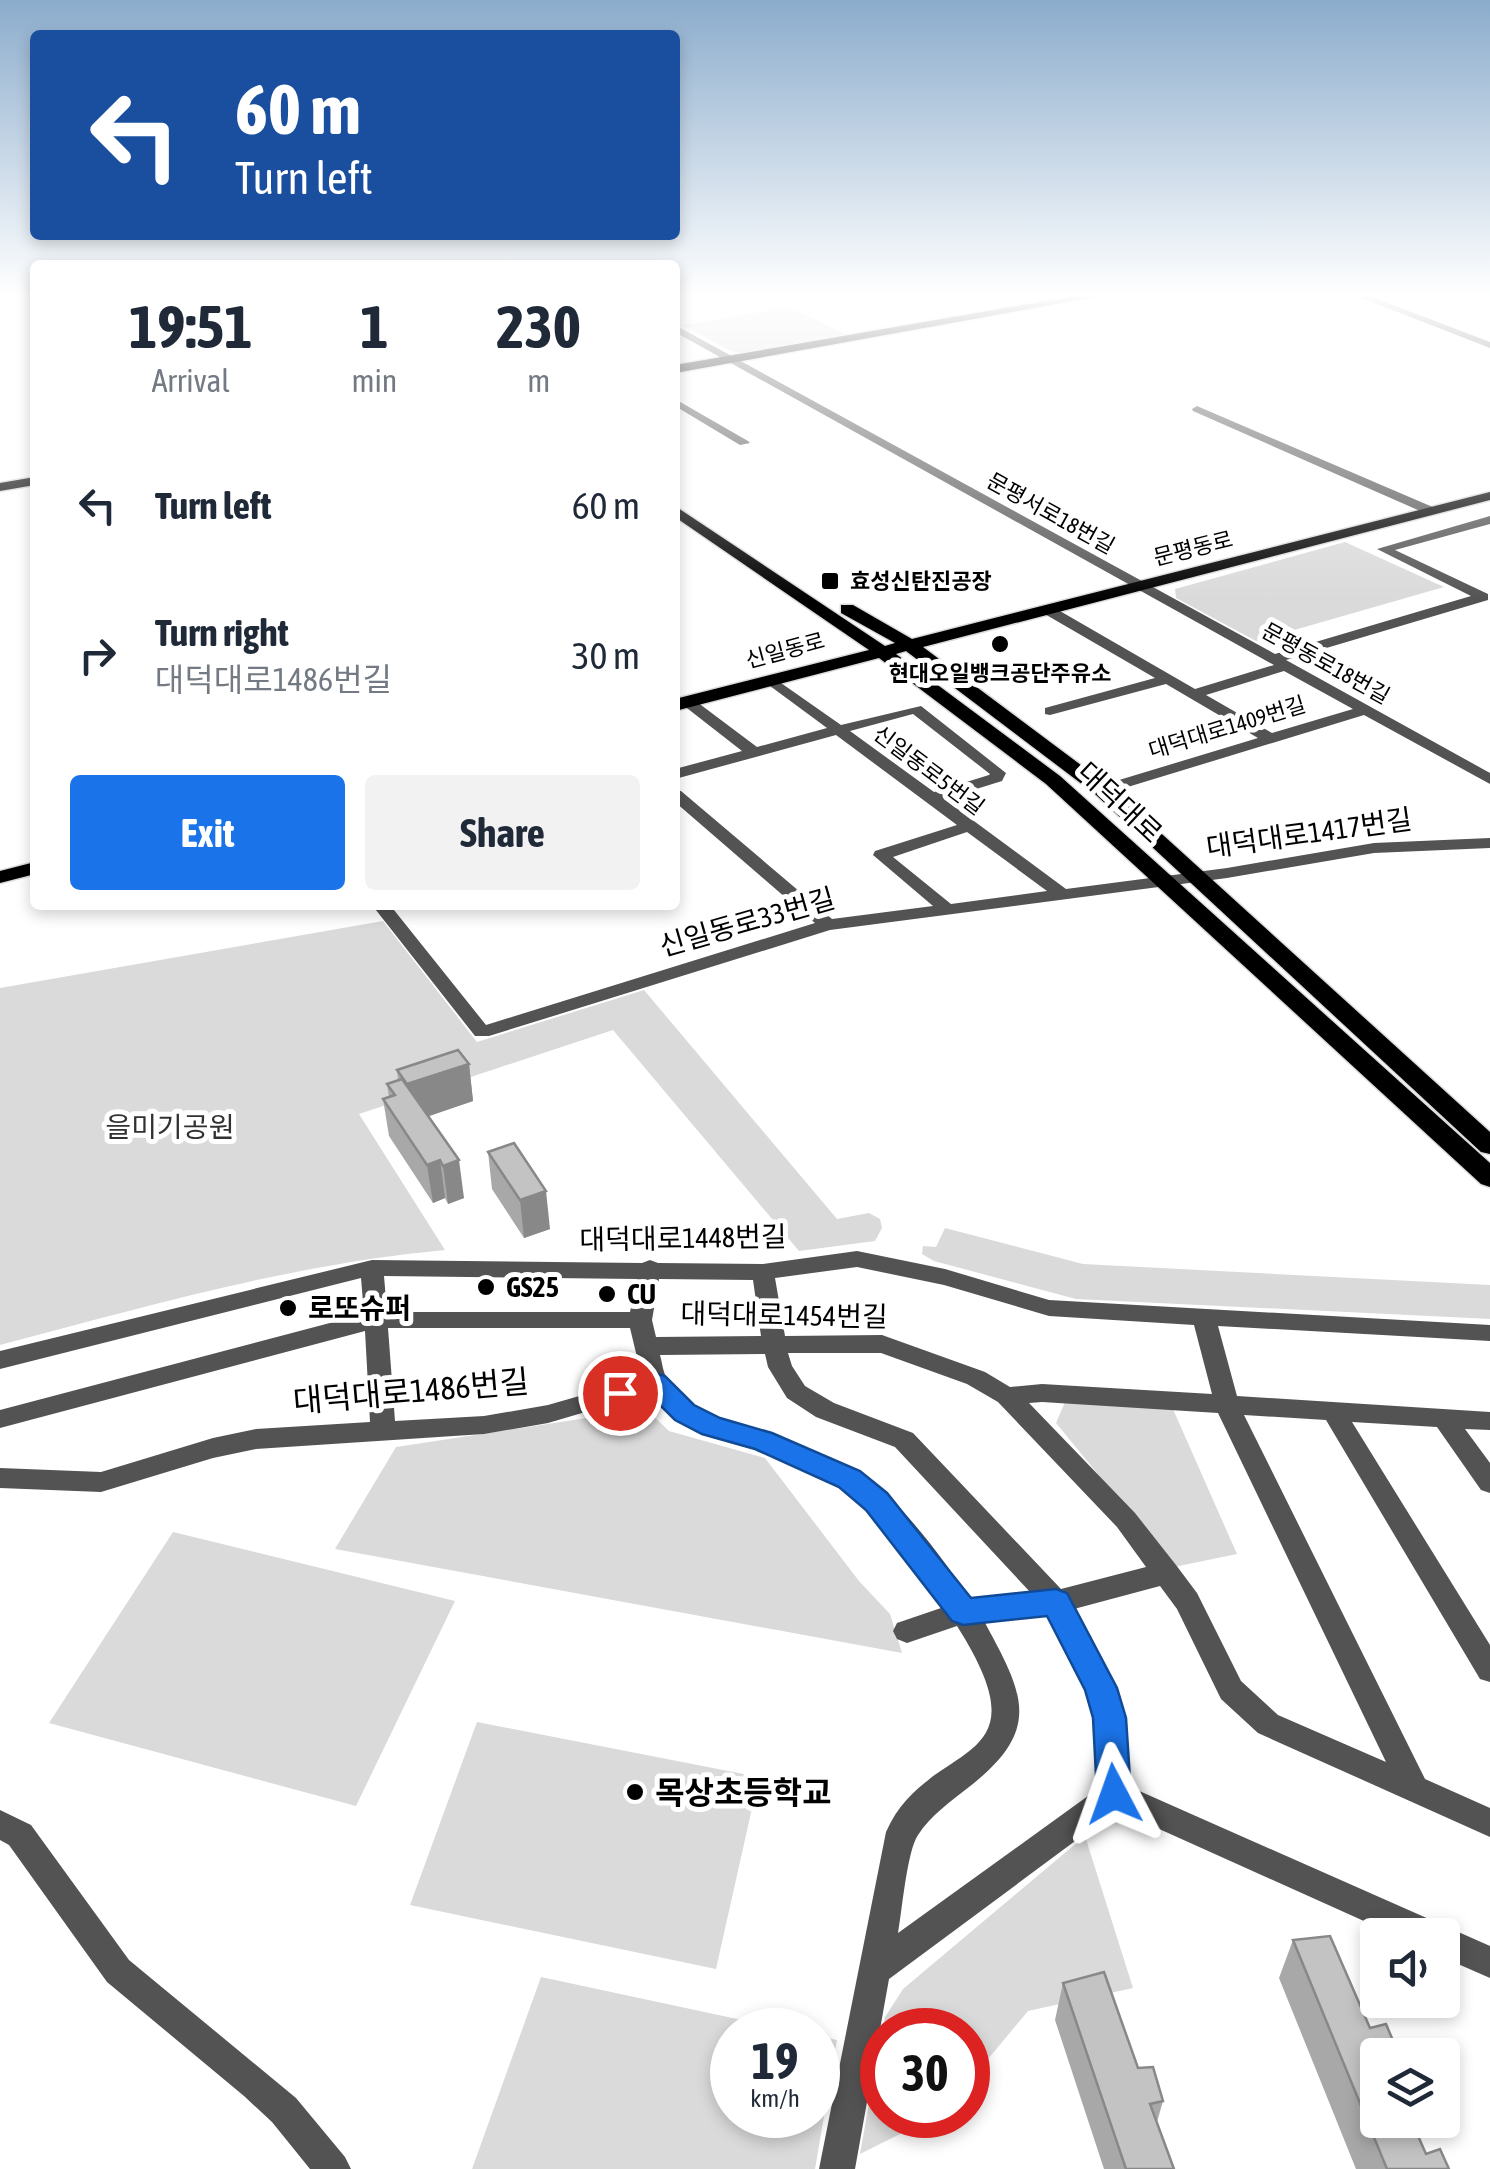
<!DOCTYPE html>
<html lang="en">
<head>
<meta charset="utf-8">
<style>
	body { margin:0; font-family:"Asap Condensed","Noto Sans KR",sans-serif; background:#f2f2f3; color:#1f2937; height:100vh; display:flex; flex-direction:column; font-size:38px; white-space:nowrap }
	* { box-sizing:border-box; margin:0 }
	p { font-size:32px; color:#747a83 }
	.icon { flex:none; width:55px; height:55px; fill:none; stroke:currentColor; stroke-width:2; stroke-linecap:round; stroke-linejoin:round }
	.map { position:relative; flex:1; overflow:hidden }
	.panel { position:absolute; left:30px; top:260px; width:650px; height:650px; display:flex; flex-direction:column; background:#fff; border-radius:10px; box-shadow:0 5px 15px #0003 }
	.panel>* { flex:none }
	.hud { position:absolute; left:30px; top:30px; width:650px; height:210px; border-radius:10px; box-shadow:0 5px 15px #0003; background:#1a4fa0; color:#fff; overflow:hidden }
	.tools { position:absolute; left:1360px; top:1918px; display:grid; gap:20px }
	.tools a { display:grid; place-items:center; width:100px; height:100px; border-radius:10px; background:#fff; box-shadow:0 5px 15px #0003; font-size:50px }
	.speed { position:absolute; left:710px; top:2008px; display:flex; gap:20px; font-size:50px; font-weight:700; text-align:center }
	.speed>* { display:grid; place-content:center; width:130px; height:130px; border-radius:50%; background:#fff; box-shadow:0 5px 15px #0003; line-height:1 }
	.speed small { font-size:25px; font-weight:400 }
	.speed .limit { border:15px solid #d22; background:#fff; color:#111 }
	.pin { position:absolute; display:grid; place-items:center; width:85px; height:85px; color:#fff; margin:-42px; border:5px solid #fff; border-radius:50%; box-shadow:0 2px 10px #0007 }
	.me { position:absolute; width:110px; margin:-55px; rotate:356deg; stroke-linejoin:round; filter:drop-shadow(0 0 8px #0008) }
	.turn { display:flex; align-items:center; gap:35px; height:210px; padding:0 40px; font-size:45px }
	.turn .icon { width:130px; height:130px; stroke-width:2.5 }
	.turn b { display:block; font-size:70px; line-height:85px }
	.eta { display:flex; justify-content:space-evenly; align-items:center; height:170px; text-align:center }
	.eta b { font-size:60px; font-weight:700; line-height:70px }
	.button { display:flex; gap:20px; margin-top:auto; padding:20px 40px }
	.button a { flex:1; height:115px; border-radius:10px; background:#1a73e8; color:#fff; font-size:40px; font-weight:700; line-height:115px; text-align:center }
	.button a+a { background:#f2f2f3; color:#1f2937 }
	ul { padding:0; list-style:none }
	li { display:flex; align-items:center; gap:30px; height:150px; padding:0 40px }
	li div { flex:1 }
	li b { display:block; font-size:38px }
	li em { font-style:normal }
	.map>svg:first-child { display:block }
	.green { fill:#dadada }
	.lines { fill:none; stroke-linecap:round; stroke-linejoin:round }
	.major-casing { stroke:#dbdbdb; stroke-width:3 }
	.minor { fill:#535353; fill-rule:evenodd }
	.major { fill:#000; fill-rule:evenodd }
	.wall { fill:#a8a8a8 }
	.shaded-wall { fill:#888 }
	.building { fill:#c3c3c3; stroke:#888; stroke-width:2.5 }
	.route { fill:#1a73e8; stroke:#114b97; stroke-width:2.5 }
	.poi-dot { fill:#000; stroke:#fff; stroke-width:4 }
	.labels { text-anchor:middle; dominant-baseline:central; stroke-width:10; stroke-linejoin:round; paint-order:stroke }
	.far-street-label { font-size:22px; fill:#000; stroke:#fff }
	.far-poi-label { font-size:22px; font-weight:bold; fill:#000; stroke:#fff; text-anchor:start }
	.street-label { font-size:28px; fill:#000; stroke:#fff }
	.park-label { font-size:28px; fill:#313131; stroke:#fff }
	.poi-label { font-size:28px; font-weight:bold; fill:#000; stroke:#fff; text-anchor:start }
	.near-street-label { font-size:32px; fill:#000; stroke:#fff }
	.near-poi-label { font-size:32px; font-weight:bold; fill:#000; stroke:#fff; text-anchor:start }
</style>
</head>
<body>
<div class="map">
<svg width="1490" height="2169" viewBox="0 0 1490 2169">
	<rect width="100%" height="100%" fill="#fff"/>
	<path class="green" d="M789,307L848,335L746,353L733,352L683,325Z
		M1345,542L1444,587L1256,641L1176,598L1175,589Z
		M383,921L477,1042L644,990L837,1219L869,1213L880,1219L882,1228L875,1241L799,1251L613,1030L359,1114L445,1250C293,1264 147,1306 0,1345V988Z
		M945,1228L1083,1264L1490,1285V1319L1076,1299L934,1261L922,1254L923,1246L936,1247Z
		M1065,1402L1172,1407L1237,1554L1174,1567L1056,1423Z
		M646,1409L669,1431L765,1458L859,1581L890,1614L902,1653L335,1549L396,1447Z
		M173,1532L455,1601L356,1806L49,1723Z
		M477,1722L759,1777L716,1969L410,1905Z
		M1085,1836L1133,1988L1028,2011L968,2083V2030H883L885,2017L903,1989Z
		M541,1977L789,2030H732V2115H818V2036L837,2040L815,2169H472Z
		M882,2030V2115H938L860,2154Z"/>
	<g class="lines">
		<g class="major-casing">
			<path id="major" d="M1069,297H1095L675,373V365Z
				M35,477V485L0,491V483Z
				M1490,492V500L923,647L1109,786L1490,1132V1154L1481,1152L1095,794L906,651L896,654L1060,776L1490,1163V1187L1481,1184L1046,784L879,658L675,711V699L869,650L675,517V506L885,646L895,643L841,613V605H853L912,639Z
				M35,862V874L0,883V871Z"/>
		</g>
		<path class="minor" d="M1359,297H1372L1490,342V348Z
			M675,325L1275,654L1471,596L1377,549L1490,516V524L1395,550L1488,594V600L1286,660L1490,773V784L1364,715L1108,793H1096V787L1258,738L1166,684L1050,715L1045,714V708L1155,678L1043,613V607H1053L1195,689L1274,665L675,332ZM1284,671L1353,709L1272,733L1206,695Z
			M675,399L748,441L750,443L740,445L675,406Z
			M1197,406L1435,508L1437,511L1427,514L1193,411L1192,409Z
			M771,676L841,725L921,706L1006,773L1002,781L944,799L1066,889L1227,868L1374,843L1490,838V848L1374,853L1227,878L830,930L489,1036H475L372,905H390L486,1025L815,923L675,802V789L681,791L832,919L933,906L873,855L875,851L957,825L836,735L675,779V769L742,751L683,705V699H693L757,747L827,728L766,683V677ZM913,714L990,774L989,775L934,792L850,731ZM967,832L1047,891L951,904L893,857Z
			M857,1251L945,1269L1049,1300L1490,1325V1341L1218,1326L1237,1396L1490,1412V1430L1465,1429L1490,1463V1493L1481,1490L1437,1427L1352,1422L1490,1645V1682L1480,1679L1326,1420L1244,1415L1425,1779L1490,1808V1837L1258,1733L1221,1699L1177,1609L1160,1586L1074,1609L1115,1688L1123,1718L1128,1786L1490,1946V1978L1442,1957V1935H1395L1117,1810L889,1979L855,2169H819L886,1832C928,1736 1051,1774 957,1626L907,1643L897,1639L893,1631L897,1623L944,1607C907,1548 860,1491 795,1463C758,1447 712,1443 678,1421C667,1413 659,1403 650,1393L548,1423L484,1434L256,1449L213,1458L101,1492L0,1488V1468L101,1472L213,1438L256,1429L370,1422L365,1331L0,1428V1410L364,1314L361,1278L0,1369V1351L372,1260L642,1263L650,1260L658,1263L763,1264ZM857,1267L944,1285L1049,1316L1194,1325L1212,1394L1042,1384L1010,1387L985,1372L882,1335L785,1336L775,1278ZM384,1276L637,1279L630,1312H387ZM659,1279L753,1280L761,1336L656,1337L652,1320ZM388,1328H630L642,1378L548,1405L484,1416L395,1421ZM788,1353H881L967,1384L998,1402L1117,1527L1146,1567L1061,1589L913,1433L834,1403L805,1386L792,1366ZM765,1354L768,1367L787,1398L816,1417L895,1447L1031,1593L970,1600C940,1554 903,1503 857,1472C810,1439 687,1424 666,1377C663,1371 662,1362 660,1355ZM1042,1402L1218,1413L1386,1762L1278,1715L1241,1681L1197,1593L1176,1565L1135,1513L1029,1403ZM1049,1614L1087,1689L1095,1718L1099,1788L898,1933C902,1911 907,1851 918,1835C931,1815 950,1802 969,1787C1043,1729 1024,1695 984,1621Z
			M0,1810L31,1825L129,1960L296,2098L345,2157L351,2169H310L272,2122L244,2096L107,1982L9,1845L0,1840Z"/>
		<use href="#major" class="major"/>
	</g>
	<path class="wall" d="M469,1064L473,1101L428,1116L464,1198L448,1204L445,1198L433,1203L389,1136L383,1099L389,1097L387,1084L398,1081L397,1070Z
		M488,1152L550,1229L524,1238L492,1189Z
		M1293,1940L1378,2055L1426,2154L1449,2169H1356L1279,1978Z
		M1063,1983L1138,2068L1163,2101L1157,2122L1174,2169H1104L1055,2020Z"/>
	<path class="shaded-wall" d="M469,1064L473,1101L412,1122L407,1084Z
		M440,1160L445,1198L433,1203L427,1165Z
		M459,1160L464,1198L448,1204L443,1166Z
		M546,1191L550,1229L524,1238L520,1200Z"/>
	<path class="building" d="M458,1050L469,1064L407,1084L397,1070Z
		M402,1079L459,1160L443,1166L440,1160L427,1165L383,1099L395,1095L387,1084Z
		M514,1143L546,1191L520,1200L488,1152Z
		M1330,1936L1370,2028L1386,2024L1399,2055H1378V2120H1411L1426,2154L1440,2149L1449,2169H1387L1293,1940Z
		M1104,1972L1138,2068L1153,2067L1163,2101L1150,2104L1174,2169H1126L1063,1983Z"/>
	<linearGradient id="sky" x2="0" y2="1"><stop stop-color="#8baccc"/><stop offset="0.49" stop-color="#fff"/><stop offset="1" stop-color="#fff" stop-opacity="0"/></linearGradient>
	<rect width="1490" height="601" fill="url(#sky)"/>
	<path class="route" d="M655,1373L665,1376L694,1405L720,1418L772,1433L860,1471L887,1493L971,1598L1056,1589L1067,1593L1117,1688L1126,1718L1131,1794L1126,1805L1114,1809L1102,1805L1097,1794L1093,1718L1085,1690L1047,1616L963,1625L952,1621L866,1510L839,1487L755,1449L702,1434L675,1420L650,1395L620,1404L610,1401L606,1393L610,1386Z"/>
	<g class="poi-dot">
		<rect x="820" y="571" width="20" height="20" rx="5"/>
		<circle cx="1000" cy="644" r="10"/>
		<circle cx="486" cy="1287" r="10"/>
		<circle cx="607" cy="1294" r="10"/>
		<circle cx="288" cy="1308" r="10"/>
		<circle cx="635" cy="1792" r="10"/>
	</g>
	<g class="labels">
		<g class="far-street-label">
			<text transform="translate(1051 513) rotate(29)">문평서로18번길</text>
			<text transform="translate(1193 548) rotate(-14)">문평동로</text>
			<text transform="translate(785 650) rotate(-15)">신일동로</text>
			<text transform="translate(1326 663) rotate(29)">문평동로18번길</text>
			<text transform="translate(1227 727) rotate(-17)">대덕대로1409번길</text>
			<text transform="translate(929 770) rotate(37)">신일동로5번길</text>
		</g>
		<g class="far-poi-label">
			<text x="850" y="581">효성신탄진공장</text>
			<text x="1000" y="673" text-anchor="middle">현대오일뱅크공단주유소</text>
		</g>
		<g class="street-label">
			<text transform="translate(1120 802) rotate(43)">대덕대로</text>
			<text transform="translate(1309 833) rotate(-8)">대덕대로1417번길</text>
			<text transform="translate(747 922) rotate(-16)">신일동로33번길</text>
			<text transform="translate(683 1238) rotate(-1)">대덕대로1448번길</text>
			<text transform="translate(784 1315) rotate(1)">대덕대로1454번길</text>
		</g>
		<g class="park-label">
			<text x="170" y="1127">을미기공원</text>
		</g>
		<g class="poi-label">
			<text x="506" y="1287">GS25</text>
			<text x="627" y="1294">CU</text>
			<text x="308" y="1308">로또슈퍼</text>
		</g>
		<g class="near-street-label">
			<text transform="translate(411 1391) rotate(-5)">대덕대로1486번길</text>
		</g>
		<g class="near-poi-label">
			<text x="655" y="1792">목상초등학교</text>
		</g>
	</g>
</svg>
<div class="tools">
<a><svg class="icon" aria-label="sound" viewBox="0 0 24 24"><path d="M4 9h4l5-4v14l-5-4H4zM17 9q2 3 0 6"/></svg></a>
<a><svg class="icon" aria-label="layers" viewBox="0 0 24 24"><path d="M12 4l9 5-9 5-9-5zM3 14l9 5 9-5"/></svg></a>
</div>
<div class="speed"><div>19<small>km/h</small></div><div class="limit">30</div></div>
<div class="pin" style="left:620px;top:1393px;background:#d93025"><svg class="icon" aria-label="arrive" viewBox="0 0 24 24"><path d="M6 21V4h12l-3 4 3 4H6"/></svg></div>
<svg class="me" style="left:1114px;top:1794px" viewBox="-20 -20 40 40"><path d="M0-17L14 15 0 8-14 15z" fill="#1a73e8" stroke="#fff" stroke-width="4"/></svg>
<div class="hud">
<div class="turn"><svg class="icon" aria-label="left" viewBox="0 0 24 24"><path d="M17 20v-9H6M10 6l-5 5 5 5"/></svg><div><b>60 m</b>Turn left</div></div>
</div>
<section class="panel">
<div class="eta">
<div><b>19:51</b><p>Arrival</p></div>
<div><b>1</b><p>min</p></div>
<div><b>230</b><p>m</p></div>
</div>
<ul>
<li><svg class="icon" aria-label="left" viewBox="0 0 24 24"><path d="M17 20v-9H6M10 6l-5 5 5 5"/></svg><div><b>Turn left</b></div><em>60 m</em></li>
<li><svg class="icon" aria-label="right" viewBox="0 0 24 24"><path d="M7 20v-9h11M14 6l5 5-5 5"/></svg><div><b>Turn right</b><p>대덕대로1486번길</p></div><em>30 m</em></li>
</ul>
<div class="button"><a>Exit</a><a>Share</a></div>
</section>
</div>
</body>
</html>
